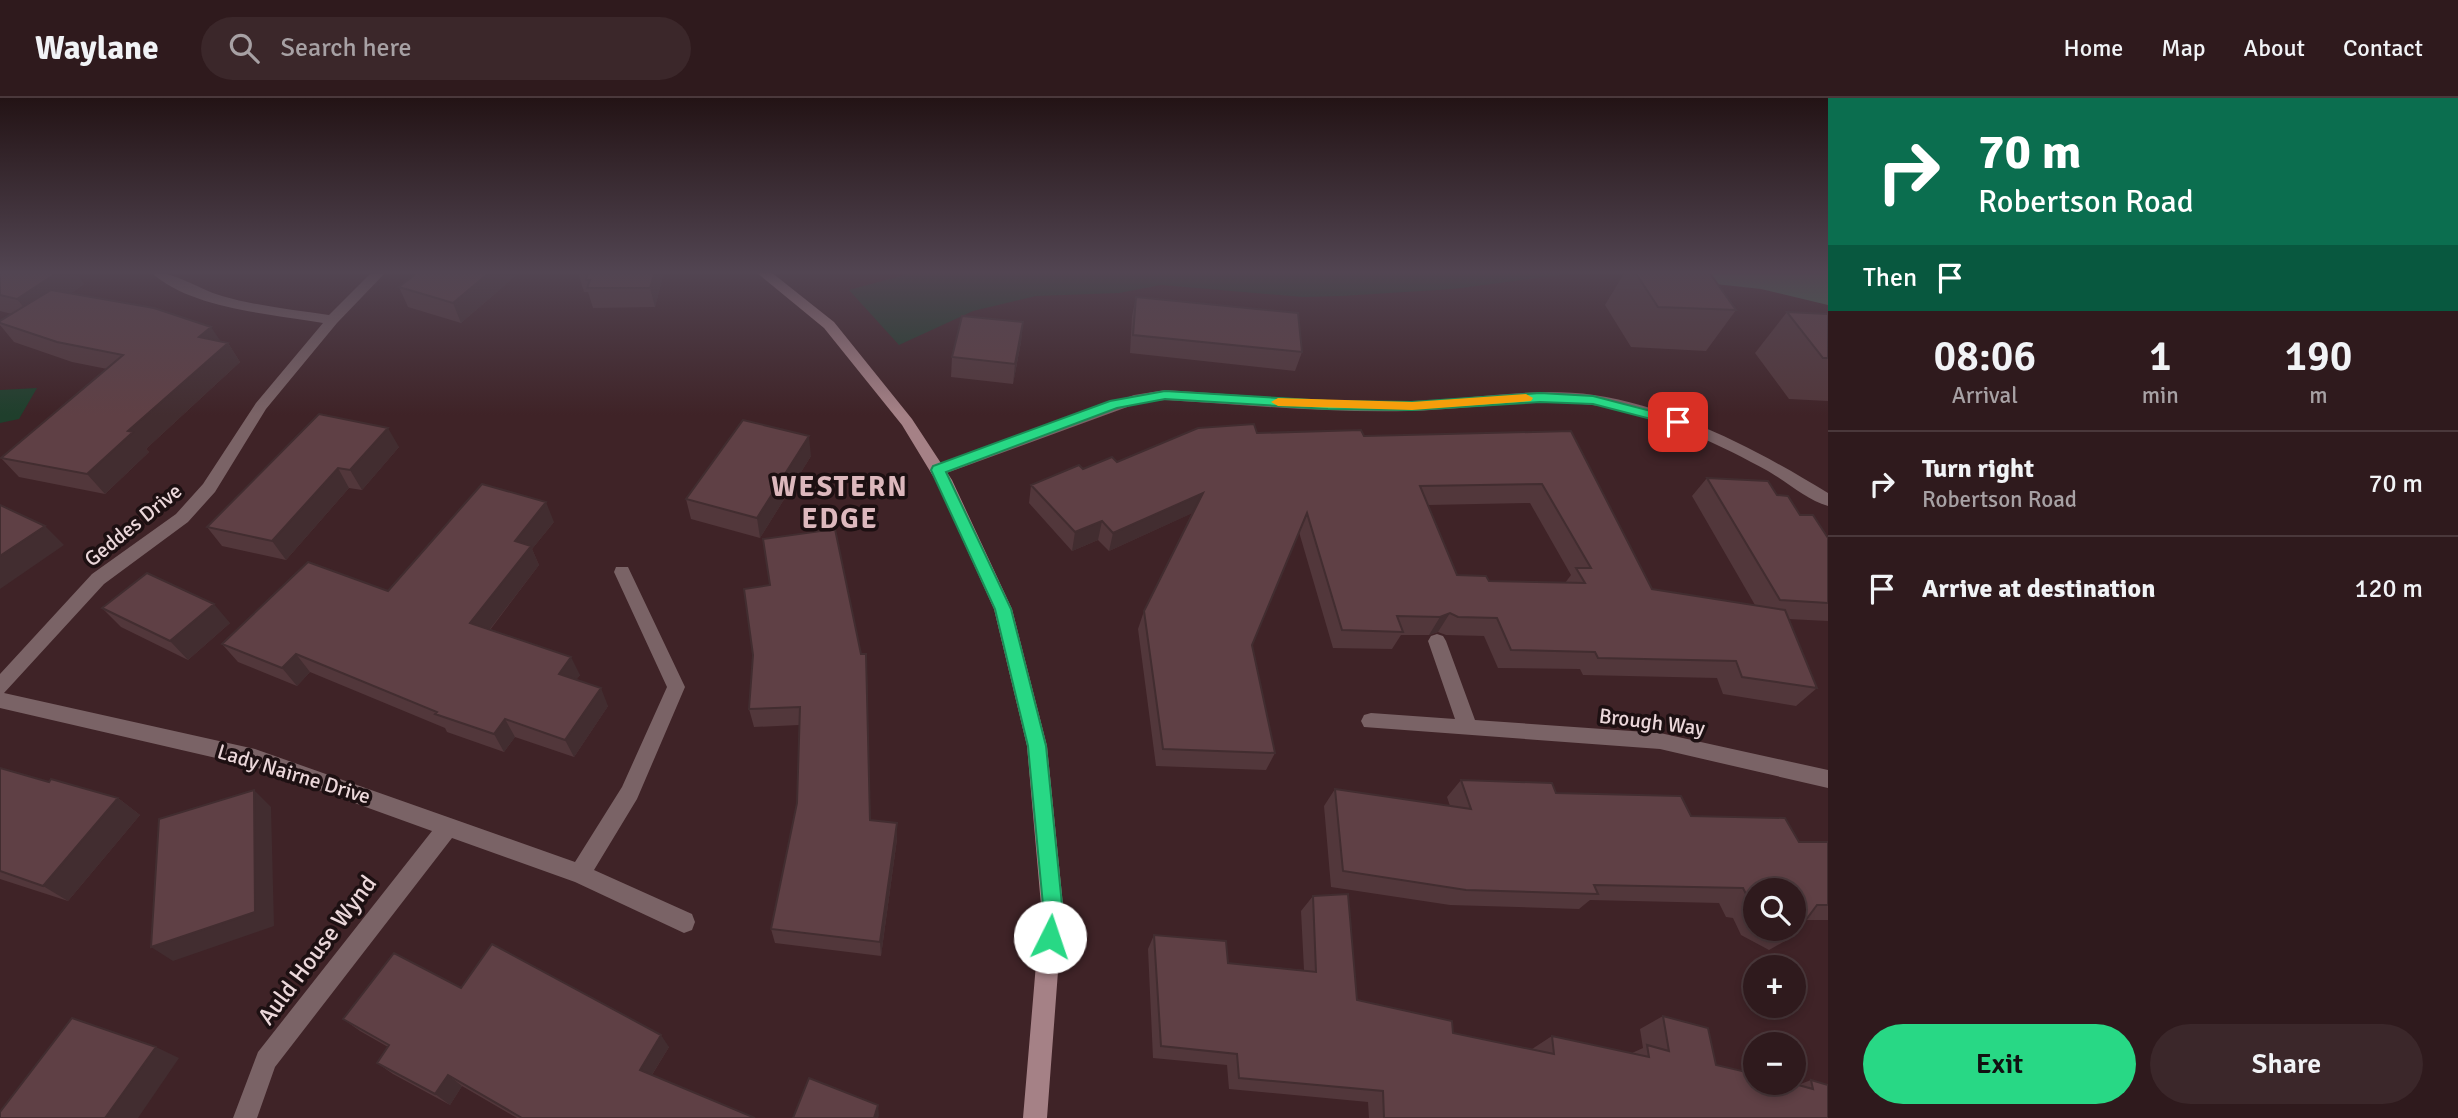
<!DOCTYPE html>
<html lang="en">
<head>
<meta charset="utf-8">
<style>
	body { margin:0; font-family:Signika,sans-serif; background:#3b272a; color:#f1f3f6; height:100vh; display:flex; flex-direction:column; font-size:26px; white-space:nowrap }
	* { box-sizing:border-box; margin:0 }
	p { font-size:23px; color:#a7a1a4 }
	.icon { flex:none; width:38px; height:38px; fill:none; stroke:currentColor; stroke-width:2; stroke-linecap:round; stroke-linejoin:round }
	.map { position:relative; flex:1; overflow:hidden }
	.drawer { display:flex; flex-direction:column; background:#2f1a1d; width:630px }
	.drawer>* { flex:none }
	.banner { background:#0b6e4f; color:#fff; overflow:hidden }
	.controls { position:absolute; left:1743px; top:780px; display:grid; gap:14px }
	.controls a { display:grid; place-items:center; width:63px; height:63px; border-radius:50%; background:#2f1a1d; box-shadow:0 4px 10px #0003,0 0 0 2px #4a383b; font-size:35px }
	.pin { position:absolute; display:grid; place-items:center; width:60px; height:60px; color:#fff; margin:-30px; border-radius:14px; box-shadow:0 4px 10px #0006 }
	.me { position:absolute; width:77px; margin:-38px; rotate:4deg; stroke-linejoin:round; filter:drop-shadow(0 0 5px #0008) }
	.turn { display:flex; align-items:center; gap:24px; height:147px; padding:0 35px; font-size:32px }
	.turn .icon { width:91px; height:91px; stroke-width:2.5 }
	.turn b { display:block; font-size:49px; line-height:60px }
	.then { display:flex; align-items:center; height:66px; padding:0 35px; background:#0003; gap:14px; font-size:26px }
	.eta { display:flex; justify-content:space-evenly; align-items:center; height:119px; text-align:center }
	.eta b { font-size:42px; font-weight:600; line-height:49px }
	.cta { display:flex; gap:14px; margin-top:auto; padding:14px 35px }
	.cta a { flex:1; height:80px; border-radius:42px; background:#28d885; color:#111; font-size:28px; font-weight:600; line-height:80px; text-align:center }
	.cta a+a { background:#3b272a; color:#f1f3f6 }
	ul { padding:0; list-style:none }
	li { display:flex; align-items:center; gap:21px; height:105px; padding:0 35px; border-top:2px solid #4a383b }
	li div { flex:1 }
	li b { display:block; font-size:26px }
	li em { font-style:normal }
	header { display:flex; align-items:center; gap:42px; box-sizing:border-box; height:98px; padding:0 35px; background:#2f1a1d; border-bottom:2px solid #4a383b }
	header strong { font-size:33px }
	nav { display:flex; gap:38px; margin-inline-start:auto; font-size:24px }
	.search { width:490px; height:63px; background:#3b272a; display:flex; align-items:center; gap:18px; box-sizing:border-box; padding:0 24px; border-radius:38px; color:#a7a1a4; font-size:26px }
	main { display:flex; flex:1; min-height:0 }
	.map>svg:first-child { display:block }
	.green { fill:#1f3f2c }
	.forest { fill:#426e53 }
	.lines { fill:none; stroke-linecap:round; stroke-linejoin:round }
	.street { fill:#7a6366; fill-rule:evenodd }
	.secondary { fill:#a58186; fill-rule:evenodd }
	.wall { fill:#52373b; fill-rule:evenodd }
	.shaded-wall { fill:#422d30 }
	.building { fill:#5f4045; stroke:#422d30; stroke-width:2; fill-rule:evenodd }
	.route { fill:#28d885; stroke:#1a8c56; stroke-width:2 }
	.slow { fill:#f59e0b }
	.labels { text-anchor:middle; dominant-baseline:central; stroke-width:7; stroke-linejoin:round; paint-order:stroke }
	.street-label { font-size:21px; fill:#ebd7da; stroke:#1d1012 }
	.near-street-label { font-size:24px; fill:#ebd7da; stroke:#1d1012 }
	.district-label { font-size:28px; font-weight:bold; letter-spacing:2px; fill:#ddb8bd; stroke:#1d1012 }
</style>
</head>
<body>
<header>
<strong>Waylane</strong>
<div class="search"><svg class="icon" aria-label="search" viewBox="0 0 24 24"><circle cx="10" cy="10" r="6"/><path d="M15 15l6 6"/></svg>Search here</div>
<nav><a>Home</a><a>Map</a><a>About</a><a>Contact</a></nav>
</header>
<main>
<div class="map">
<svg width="1828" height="1020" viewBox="0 0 1828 1020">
	<rect width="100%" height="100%" fill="#3f2327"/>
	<path class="green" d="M915,174H1583L1453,191L1342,198L1303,199L1161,187L1119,195L1036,198L973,213L899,247L849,192Z
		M37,290L19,321L0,325V292Z"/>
	<path class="forest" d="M1655,174H1828V207L1761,191L1688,183Z"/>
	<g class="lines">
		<path class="street" d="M151,174C176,174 198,191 222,198C257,208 293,212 329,217L372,174H386L337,225L266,311L215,394L188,424L104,486L4,595L255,651L575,764L622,689L667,589L614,474L616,469H628L685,589L637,701L594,772L692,816L695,824L692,832L684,835L575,784L452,740L275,969L257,1020H233L258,954L432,733L255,669L0,610V576L92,476L176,416L203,386L256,305L323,225C272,216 190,211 151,174Z
			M1165,292C1246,297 1328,305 1409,303C1471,302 1533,288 1594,297C1678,310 1756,351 1828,395V408C1807,402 1787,384 1768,373C1722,348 1673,324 1621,312C1550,296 1481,311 1409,313C1328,315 1246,307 1165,302L1141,304L944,376H932L930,372L932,368L1134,297Z
			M1437,536L1443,538L1446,543L1475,622L1660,635L1828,672V690L1660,651L1364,629L1361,623L1364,617L1371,615L1455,621L1428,543L1431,538Z"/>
		<path class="secondary" d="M756,174H771L834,224L912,321L952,382L1012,511L1047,648L1063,807L1047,1020H1023L1041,807L1027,648L994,511L936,383L902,327L824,230Z"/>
	</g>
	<path class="wall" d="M0,174L84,186L70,196L221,243L228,245L240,264L146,351L149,354L105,396L19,379L1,360L107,271L72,264L14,244L0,227V223L12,216L0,213Z
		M418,174H520L461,225L408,209L399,189Z
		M578,174H664L655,209L593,210L588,194H584Z
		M1625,174H1709L1736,212L1706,253L1631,249L1605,207Z
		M1136,199L1302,254L1295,273L1130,255L1132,218Z
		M1787,214L1828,216V303L1789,301L1755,255Z
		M1023,224L1021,244L1013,286L951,279L952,259Z
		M319,316L399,349L362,392L349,390L286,462L222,448L207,429Z
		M1571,333L1652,491L1755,507L1692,398L1707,380L1777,397L1828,440V523L1788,521L1817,590L1796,608L1723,596L1717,580L1583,577L1580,571L1498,570L1484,538L1446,537L1438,534L1429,537H1401L1392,551L1333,550L1299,434L1252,547L1275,655L1266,672L1156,668L1138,531L1144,513L1192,415L1109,453L1098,442L1072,453L1029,405L1031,387L1083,371L1257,335L1364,338ZM1530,405L1571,477L1565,485L1489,483L1457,477L1428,407Z
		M811,358L760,440L691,421L686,401Z
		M554,424L532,451L539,467L490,532L580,577L576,582L608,608L574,659L515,639L504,654L447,634L445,630L310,574L297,588L238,564L222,546L388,493Z
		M102,510L230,525L188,562L121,529Z
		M861,556H866L867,574L870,722L897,725V741L881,858L775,845L771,831L797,705L799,627L754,629L749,611Z
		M0,670L49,684L118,700L140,717L68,803L0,781Z
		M1461,682L1556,695L1691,718L1799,744H1828V822H1806L1794,838L1769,852L1741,837L1733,820L1726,819L1719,805L1590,802L1579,811L1450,807L1331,789L1324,708L1335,691L1450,708L1447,699ZM1755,793L1794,831H1755Z
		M1313,798L1357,902L1453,935L1532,951L1552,938L1632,955L1643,950L1640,931L1663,918L1716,967L1798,987L1811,982L1828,1020H1369L1368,1004L1229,991L1227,967L1153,960L1148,851L1154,837L1228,865L1304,872L1301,813Z
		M461,890L669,949L652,977L755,1020H517L462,988L450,1007L393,976L377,965L388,949L360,933L343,921Z"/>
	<path class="shaded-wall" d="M58,174H76L84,186L33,221L17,201Z
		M490,174H520L461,225L453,205Z
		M655,174H664L655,209L650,190Z
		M1023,224L1021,244L1013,286L1015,266Z
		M211,229L224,248L228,245L240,264L146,351L149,354L105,396L87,376L128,333L199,239Z
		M388,330L399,349L362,392L350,372Z
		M809,338L811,358L760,440L757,420Z
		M338,370L349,390L286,462L272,443Z
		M1203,395L1197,413L1109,453L1113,435Z
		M546,404L554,424L532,451L539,467L480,544L470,525L515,443Z
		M1102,423L1098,442L1072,453L1075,434Z
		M45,428L64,447L0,491V458Z
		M214,506L230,525L188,562L170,543Z
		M1450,515L1438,534L1429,537L1440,519Z
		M296,556L310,574L297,588L282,570Z
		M866,556L867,574L871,739L870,722Z
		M571,559L580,577L567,594L559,576Z
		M601,590L608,608L574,659L565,642Z
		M505,621L515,639L504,654L494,636Z
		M254,692L271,709L274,828L173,863L151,849Z
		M118,700L140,717L68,803L43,788Z
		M897,725V741L881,858L880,844Z
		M661,937L669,949L648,983L640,972Z
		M156,949L179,960L138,1020H105Z
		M448,977L462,988L450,1007L435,996Z
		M878,1007L879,1018L878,1020H874Z"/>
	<path class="building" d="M0,174H58L17,201L0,197Z
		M418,174H490L453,205L399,189Z
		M588,174H655L650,190H587L590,182H586Z
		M1635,174H1709L1736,212L1658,209Z
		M51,192L154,210L211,229L199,239L228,245L128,333L133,334L87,376L1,360L123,257L57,244L0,225V223Z
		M1136,199L1298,215L1302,254L1133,237Z
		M1787,214L1828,216V260H1823Z
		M962,218L1023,224L1015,266L952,259Z
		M319,316L388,330L350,372L338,370L272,443L207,429Z
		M743,322L809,338L757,420L686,401Z
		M1254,326L1257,335L1361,332L1364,338L1571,333L1652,491L1785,512L1817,590L1742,579L1736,563L1598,560L1595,554L1511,552L1497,520L1458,519L1450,515L1440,519L1397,518L1403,534L1342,532L1307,415L1252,547L1275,655L1163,651L1144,513L1203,395L1113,435L1102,423L1075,434L1031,387L1079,367L1083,371L1112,359L1117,364L1198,330ZM1542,386L1591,470H1576L1585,485L1489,483L1486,478L1457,477L1420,388Z
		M1707,380L1768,383L1777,397L1788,398L1800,417H1813L1828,440V505L1780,502Z
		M482,386L546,404L515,443L531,448L470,525L571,559L559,576L601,590L565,642L505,621L494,636L435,616L437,614L296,556L282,570L222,546L308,464L388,493Z
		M0,407L45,428L0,458Z
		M835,431L861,556H866L870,722L897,725L880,844L771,831L797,705L800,609L749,611L753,557L744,491L770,487L763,441Z
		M147,475L214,506L170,543L102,510Z
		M0,670L49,684L51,681L118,700L43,788L0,773Z
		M1461,682L1552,685L1556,695L1681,698L1691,718L1785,720L1799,744H1828V807H1817L1794,838L1782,831H1794V793H1755V805L1750,804L1743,790L1594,787L1598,796L1466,792L1343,773L1335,691L1471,711Z
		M254,692L255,814L151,849L159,721Z
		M1348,796L1357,902L1452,923L1453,935L1554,956L1552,938L1649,959L1647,947L1669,953L1663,918L1708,930L1716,967L1755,976V985H1791L1813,991L1811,982L1828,987V1020H1384L1383,993L1239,980L1237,956L1161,948L1154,837L1226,843L1228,865L1316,874L1313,798Z
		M492,846L661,937L640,972L755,1020H522L448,977L435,996L377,965L389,947L343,921L394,855L461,890Z
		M72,920L156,949L105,1020H0V1014Z
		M809,980L878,1007L874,1020H793Z"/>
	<linearGradient id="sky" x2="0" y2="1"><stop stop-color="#231315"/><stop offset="0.55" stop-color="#524552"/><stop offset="1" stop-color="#524552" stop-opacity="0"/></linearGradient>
	<rect width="1828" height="317" fill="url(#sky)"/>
	<path class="route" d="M1165,293L1328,303L1412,304L1540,295L1593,298L1682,321L1684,324L1678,328L1593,306L1567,305L1540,304L1412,312L1328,311L1165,301L1117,310L946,374L1011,511L1046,648L1062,807L1057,846L1050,849L1043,846L1040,839L1043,807L1028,648L995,511L931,372L933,368L1110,303Z"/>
	<path class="slow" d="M1526,296L1533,300L1531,303L1412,312L1278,308L1271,304L1278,300L1412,304Z"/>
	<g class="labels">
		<g class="street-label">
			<text transform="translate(133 427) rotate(-39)">Geddes Drive</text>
			<text transform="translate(1652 624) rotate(7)">Brough Way</text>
			<text transform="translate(294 676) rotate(17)">Lady Nairne Drive</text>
		</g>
		<g class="near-street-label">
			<text transform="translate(317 852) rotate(-53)">Auld House Wynd</text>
		</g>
		<g class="district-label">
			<text x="840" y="389">WESTERN<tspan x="840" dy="32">EDGE</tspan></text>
		</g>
	</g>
</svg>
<div class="controls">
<a><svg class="icon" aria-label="search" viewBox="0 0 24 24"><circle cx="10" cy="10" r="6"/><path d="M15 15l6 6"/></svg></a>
<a>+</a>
<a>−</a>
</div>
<div class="pin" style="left:1678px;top:324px;background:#d93025"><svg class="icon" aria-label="arrive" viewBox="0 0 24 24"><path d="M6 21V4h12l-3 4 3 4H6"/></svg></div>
<svg class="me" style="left:1050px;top:839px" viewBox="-20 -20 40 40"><circle r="19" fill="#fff"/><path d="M0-13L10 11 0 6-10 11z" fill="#28d885"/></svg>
</div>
<section class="drawer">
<div class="banner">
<div class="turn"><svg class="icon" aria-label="right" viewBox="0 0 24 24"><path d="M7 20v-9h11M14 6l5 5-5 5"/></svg><div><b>70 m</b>Robertson Road</div></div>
<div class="then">Then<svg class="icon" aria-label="arrive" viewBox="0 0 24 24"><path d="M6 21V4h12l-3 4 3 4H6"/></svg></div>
</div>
<div class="eta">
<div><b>08:06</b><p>Arrival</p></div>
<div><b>1</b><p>min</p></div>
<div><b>190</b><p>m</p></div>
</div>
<ul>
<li><svg class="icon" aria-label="right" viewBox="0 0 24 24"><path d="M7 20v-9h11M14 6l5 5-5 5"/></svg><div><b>Turn right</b><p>Robertson Road</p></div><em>70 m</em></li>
<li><svg class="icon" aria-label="arrive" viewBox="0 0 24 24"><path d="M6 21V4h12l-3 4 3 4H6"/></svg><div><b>Arrive at destination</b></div><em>120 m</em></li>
</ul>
<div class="cta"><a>Exit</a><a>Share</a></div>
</section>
</main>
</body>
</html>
